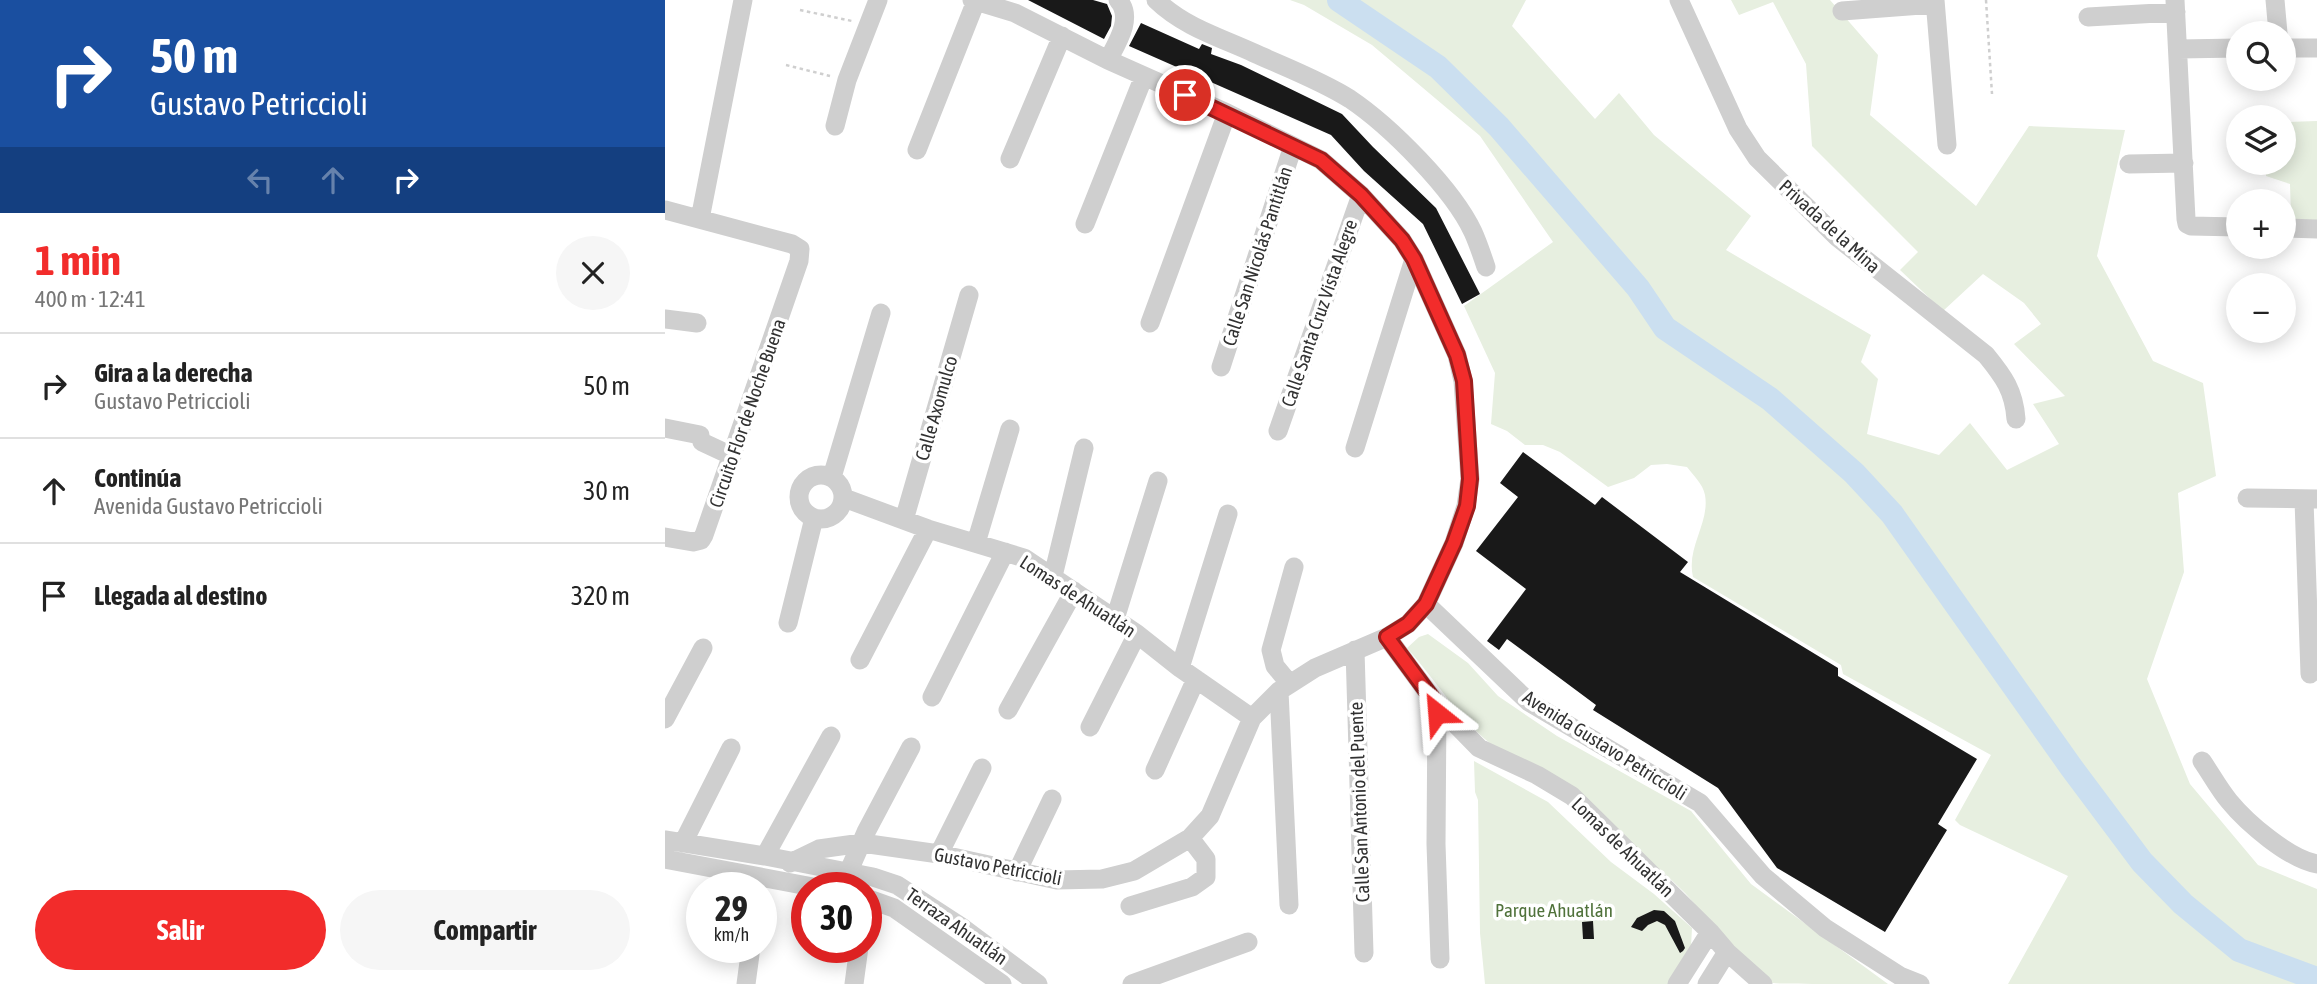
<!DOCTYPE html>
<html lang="es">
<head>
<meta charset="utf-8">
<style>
	body { margin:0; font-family:"Asap Condensed",sans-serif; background:#f6f6f6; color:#222; height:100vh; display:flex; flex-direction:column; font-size:26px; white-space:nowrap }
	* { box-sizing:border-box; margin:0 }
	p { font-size:23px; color:#767676 }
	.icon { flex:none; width:38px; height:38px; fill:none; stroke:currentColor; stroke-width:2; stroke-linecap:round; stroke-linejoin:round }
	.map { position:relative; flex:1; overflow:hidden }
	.side { display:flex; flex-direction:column; background:#fff; width:665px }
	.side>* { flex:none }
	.top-card { background:#1a4fa0; color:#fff; overflow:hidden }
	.controls { position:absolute; left:1561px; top:21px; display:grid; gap:14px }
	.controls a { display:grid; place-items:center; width:70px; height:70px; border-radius:50%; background:#fff; box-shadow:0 4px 18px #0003; font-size:35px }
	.speed { position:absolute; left:21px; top:872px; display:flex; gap:14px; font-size:35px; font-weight:700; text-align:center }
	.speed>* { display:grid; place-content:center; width:91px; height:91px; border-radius:50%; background:#fff; box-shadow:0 4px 18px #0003; line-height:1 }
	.speed small { font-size:18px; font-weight:400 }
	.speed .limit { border:10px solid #d22; background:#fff; color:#111 }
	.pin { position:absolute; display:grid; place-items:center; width:60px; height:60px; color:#fff; margin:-30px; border:4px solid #fff; border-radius:50%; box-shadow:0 2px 7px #0007 }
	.me { position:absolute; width:77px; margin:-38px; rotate:332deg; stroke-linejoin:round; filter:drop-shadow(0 0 5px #0008) }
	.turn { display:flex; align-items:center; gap:24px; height:147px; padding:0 35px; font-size:32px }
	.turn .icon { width:91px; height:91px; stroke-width:2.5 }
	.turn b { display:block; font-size:49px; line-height:60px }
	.lanes { display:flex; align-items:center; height:66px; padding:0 35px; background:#0003; justify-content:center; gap:35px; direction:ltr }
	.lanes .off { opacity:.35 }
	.round { display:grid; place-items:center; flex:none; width:74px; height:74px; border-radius:37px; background:#f6f6f6 }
	.headline { display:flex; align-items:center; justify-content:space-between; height:119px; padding:0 35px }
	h1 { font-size:42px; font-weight:700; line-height:52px; color:#f22c2b }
	.action { display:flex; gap:14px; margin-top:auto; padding:14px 35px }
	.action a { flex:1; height:80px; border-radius:42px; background:#f22c2b; color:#fff; font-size:28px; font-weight:700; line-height:80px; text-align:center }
	.action a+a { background:#f6f6f6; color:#222 }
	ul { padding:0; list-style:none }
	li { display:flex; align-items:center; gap:21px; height:105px; padding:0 35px; border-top:2px solid #e0e0e0 }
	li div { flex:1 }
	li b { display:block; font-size:26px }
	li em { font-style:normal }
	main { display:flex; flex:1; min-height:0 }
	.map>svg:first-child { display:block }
	.green { fill:#e7efe0 }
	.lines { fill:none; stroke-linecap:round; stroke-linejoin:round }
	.river { stroke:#cbdff0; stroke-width:24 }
	.building { fill:#191919 }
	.path { stroke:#cfcfcf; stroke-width:2.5; stroke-dasharray:3.5 3.5; stroke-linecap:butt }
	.minor { stroke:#cfcfcf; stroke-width:19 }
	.route-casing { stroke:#9d1d1c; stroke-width:18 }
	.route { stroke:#f22c2b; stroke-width:12 }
	.labels { text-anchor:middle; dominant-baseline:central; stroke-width:7; stroke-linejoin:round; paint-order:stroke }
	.street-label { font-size:19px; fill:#323232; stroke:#fff }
	.park-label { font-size:19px; fill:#50723b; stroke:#fff }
</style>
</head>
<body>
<main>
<section class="side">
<div class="top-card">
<div class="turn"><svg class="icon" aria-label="right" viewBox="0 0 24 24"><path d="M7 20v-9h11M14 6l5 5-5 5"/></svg><div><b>50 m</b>Gustavo Petriccioli</div></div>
<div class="lanes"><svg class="icon off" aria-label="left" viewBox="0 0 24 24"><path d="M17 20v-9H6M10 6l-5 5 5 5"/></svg><svg class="icon off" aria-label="ahead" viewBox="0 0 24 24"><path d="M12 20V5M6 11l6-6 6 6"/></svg><svg class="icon" aria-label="right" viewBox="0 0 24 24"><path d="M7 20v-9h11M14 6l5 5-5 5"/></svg></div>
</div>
<div class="headline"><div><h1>1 min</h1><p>400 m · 12:41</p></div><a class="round"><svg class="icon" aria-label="close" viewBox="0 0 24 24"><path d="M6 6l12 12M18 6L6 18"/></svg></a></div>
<ul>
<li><svg class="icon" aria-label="right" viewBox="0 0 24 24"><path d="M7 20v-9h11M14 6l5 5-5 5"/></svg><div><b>Gira a la derecha</b><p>Gustavo Petriccioli</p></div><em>50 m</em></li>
<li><svg class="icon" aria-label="ahead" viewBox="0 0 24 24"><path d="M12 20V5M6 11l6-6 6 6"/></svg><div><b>Continúa</b><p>Avenida Gustavo Petriccioli</p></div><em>30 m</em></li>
<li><svg class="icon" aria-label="arrive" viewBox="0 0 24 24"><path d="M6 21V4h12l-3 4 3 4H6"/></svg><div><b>Llegada al destino</b></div><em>320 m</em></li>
</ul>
<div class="action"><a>Salir</a><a>Compartir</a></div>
</section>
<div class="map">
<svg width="1652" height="984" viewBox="0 0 1652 984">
	<rect width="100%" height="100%" fill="#fff"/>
	<path class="green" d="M625,0H861L847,26L930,119L954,93L989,135L1086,216L1061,250L1206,335L1196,362L1213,379L1202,434L1274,455L1305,423L1342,470L1394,444L1368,404L1400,396L1349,344L1376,324L1359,303L1318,274L1278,311L1235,270L1253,252L1147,146L1141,64L1108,2L1074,15L1066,0H1165L1213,55L1205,115L1311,206L1364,126L1460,130L1432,256L1488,361L1538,383L1551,476L1513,493L1519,572L1482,679L1525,784L1593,865L1652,889V984H1343L1403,876L1295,825L1290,820L1326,755L1178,674L1176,665L1028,577C1021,547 1045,523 1040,495C1038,484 1028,475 1022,467L1002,464L986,465L969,478L943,487L895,452L878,445H860L842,431L826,424L830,373L799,306L888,242L815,136L707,45L639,5Z
		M1652,121V228H1634L1626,216L1625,184L1601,176V167L1604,163H1619V126L1622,122Z
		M763,634L803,663L833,696L892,736L1026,811L1086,884L1223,984C1205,984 1112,984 1102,983C1071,968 1044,918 1020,893C963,835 889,794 826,744C793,718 770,679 742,648L754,637Z
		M809,761L883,802L946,862L989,894L1027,928L1026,946L1008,984H820L815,933L813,800L810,792Z"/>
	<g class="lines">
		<path class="river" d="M674,0L773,67L834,127L973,288L1000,328L1105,399L1189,473L1227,514L1406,767L1477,862L1518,904L1574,950L1652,979"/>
	</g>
	<path class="building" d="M363,0H428L442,4L447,16L446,26L439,39Z
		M476,23L534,49L537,44L547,48L546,54L576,65L677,114L708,147L771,208L815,294L797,304L758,224L699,171L666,135L464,46Z
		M858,452L930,505L937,497L1023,562L1015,572L1173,668V676L1312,759L1273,824L1282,830L1220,932L1112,868L1053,788L928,710L931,705L842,639L834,650L822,641L861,589L811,551L853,497L835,483Z
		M989,910L999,911L1010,921L1020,948L1018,951L1015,953L1000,925L992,921L983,925L977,931L966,927L972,918Z
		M928,921L929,939H918L917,922Z"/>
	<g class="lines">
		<path class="path" d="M1321,0L1327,94
			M135,10L187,21
			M121,65L165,76"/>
		<path class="minor" d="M491,0C519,27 554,37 589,53C620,67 657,81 685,99C725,126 788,189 808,232C813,243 817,255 821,267
			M1014,0L1073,129L1092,158L1172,237L1321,355C1339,377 1349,391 1351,419
			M1270,0L1282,145
			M1510,0L1521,219L1522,224L1526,226L1573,227
			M1610,0L1613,33
			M1177,11L1270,4
			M1423,17L1511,12
			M1619,48H1652
			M1514,49L1573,48
			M443,60C452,43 469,17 453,0
			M170,126L182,80L213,0
			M252,150L311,1
			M345,159L397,36
			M1464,164L1519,163
			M0,210L127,244L135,249L134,261L39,535L36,540L28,542L0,537
			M35,219L78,0
			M420,224L479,76
			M1619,228L1652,229
			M0,319L32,323
			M485,323L562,113
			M556,367L628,146
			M0,428L35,435
			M613,431L696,195
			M37,442L67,456
			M690,448L749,259
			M134 497a22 22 0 1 1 44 0a22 22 0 1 1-44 0Z
			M167,477L216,313
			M179,498L263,529L359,558L472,634L515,668L587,718
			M1582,498L1652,499
			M1639,500L1645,674
			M239,520L304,295
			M311,543L345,429
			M388,576L419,448
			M761,604L864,702L1035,803L1098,876L1160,928L1235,976L1255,984
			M450,619L493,481
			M123,623L149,518
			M722,637L772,705L814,748L872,775L907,796L1045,932L1062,952L1098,984
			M690,650L699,953
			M195,660L263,529
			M515,668L563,514
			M624,683L610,666L606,650L629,567
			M614,691L624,905
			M267,697L340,552
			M772,705L771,844L775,959
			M343,710L409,591
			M0,719L38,648
			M425,727L472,634
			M1537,761C1546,774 1554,789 1564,801C1582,823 1624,859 1652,864
			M490,770L531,679
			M0,840L100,856L208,877L232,885L298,928L373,984
			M18,843L66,748
			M274,854L317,768
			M100,856L166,736
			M0,859L148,887
			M125,863L154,849L197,843L274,854L392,880L437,879L469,871L525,838L545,816L587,718L614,691L650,668L722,637L743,624L761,604L789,543L801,506L805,479L798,381L792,355L749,259L737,240L696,195L656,160L562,113L443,60L350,13L307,0
			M352,872L387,799
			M183,873L201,832L246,747
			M201,898L229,908L337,984
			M465,906L527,887L541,877V859L525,838
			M81,984L86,947
			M189,984L194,947
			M467,984L583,942
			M1012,984L1045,932
			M1042,984L1062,952"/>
	</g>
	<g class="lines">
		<g class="route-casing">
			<path id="route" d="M520,95L656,160L696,195L737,240L749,259L792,355L799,381L805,479L802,506L789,543L761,604L743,624L722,637L772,705V713"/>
		</g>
		<use href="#route" class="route"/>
	</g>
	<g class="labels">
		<g class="street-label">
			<text transform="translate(1165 226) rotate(42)">Privada de la Mina</text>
			<text transform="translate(592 256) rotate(-72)">Calle San Nicolás Pantitlán</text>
			<text transform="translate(654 313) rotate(-71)">Calle Santa Cruz Vista Alegre</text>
			<text transform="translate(271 408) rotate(-74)">Calle Axomulco</text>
			<text transform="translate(82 413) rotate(-71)">Circuito Flor de Noche Buena</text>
			<text transform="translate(413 596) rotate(33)">Lomas de Ahuatlán</text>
			<text transform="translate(940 745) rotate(32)">Avenida Gustavo Petriccioli</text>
			<text transform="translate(694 802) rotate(-92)">Calle San Antonio del Puente</text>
			<text transform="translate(958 847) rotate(44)">Lomas de Ahuatlán</text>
			<text transform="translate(333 866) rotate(11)">Gustavo Petriccioli</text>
			<text transform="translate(292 926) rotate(35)">Terraza Ahuatlán</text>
		</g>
		<g class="park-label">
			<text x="889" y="910">Parque Ahuatlán</text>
		</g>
	</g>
</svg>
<div class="controls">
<a><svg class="icon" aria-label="search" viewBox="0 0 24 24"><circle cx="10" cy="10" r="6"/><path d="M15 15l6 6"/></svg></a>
<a><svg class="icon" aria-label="layers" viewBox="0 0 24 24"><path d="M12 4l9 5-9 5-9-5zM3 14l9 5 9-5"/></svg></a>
<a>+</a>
<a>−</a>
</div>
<div class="speed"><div>29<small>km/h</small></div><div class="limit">30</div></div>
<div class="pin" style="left:520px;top:95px;background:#d93025"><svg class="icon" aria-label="arrive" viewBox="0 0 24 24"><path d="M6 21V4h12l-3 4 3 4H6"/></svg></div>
<svg class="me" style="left:772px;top:713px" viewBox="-20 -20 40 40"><path d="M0-17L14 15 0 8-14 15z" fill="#f22c2b" stroke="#fff" stroke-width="4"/></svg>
</div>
</main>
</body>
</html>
